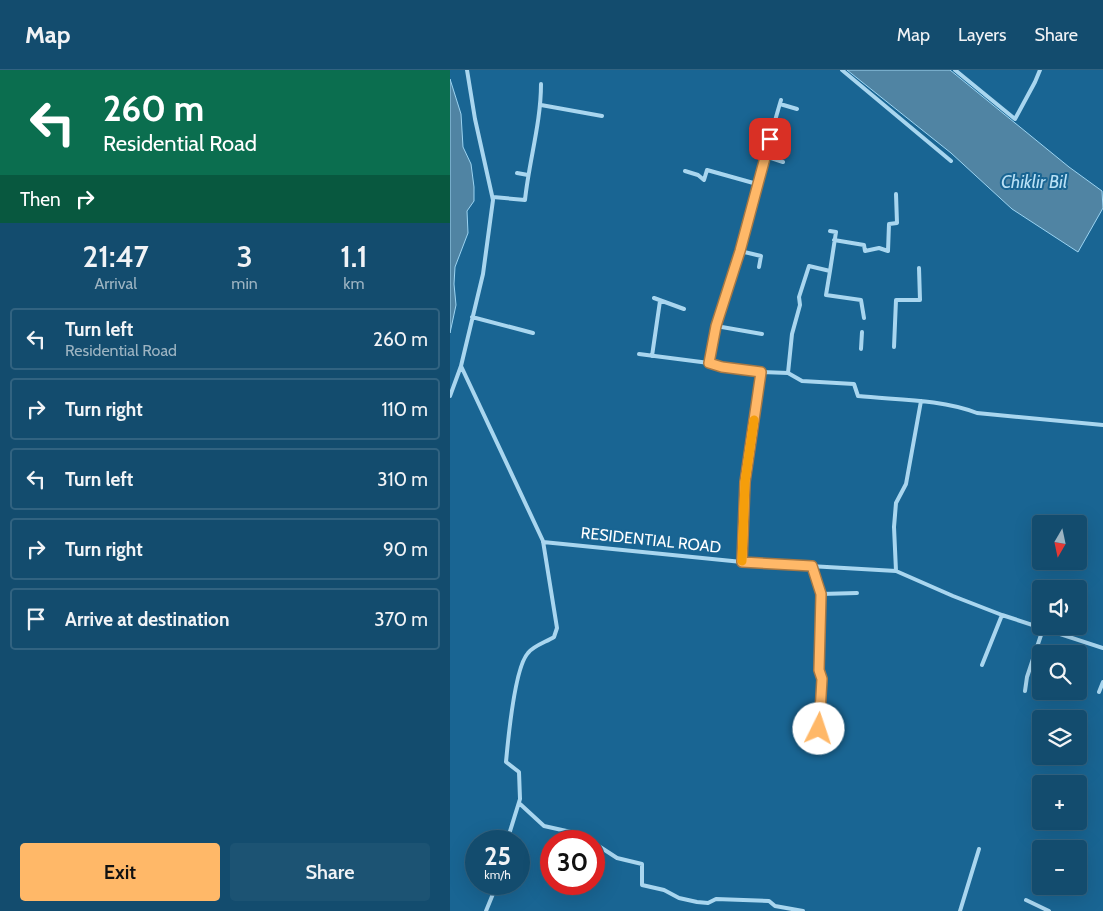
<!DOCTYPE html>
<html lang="en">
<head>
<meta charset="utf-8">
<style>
	body { margin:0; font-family:Cabin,sans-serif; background:#1c5373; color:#f1f3f6; height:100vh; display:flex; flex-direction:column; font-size:19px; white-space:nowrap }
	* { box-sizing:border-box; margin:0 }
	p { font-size:16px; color:#9db4c2 }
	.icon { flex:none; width:28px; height:28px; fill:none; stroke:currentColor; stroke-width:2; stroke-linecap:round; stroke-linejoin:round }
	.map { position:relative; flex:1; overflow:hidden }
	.drawer { display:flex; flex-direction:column; background:#134c6e; width:450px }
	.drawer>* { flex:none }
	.banner { background:#0b6e4f; color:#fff; overflow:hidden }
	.needle { width:32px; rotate:189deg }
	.fabs { position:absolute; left:582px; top:445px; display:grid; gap:10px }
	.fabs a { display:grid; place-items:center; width:55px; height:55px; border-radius:5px; background:#134c6e; box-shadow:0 5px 20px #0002,0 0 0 1px #326381; font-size:25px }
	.speed { position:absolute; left:15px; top:760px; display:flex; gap:10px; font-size:25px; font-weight:700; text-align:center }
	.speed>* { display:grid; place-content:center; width:65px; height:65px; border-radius:50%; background:#134c6e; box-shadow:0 5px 20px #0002,0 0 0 1px #326381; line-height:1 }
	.speed small { font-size:12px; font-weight:400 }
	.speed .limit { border:8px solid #d22; background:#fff; color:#111 }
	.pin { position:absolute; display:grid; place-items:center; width:42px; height:42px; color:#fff; margin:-21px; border-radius:10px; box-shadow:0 2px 8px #0006 }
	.me { position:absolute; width:55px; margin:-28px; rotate:4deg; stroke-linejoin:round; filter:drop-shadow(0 0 4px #0008) }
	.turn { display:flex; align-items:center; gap:18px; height:105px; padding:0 20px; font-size:22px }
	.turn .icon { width:65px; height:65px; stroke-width:2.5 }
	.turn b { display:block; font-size:35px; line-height:42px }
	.then { display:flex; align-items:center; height:48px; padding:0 20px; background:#0003; gap:10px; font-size:19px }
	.eta { display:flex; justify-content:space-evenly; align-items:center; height:85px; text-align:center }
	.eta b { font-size:30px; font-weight:600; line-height:35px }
	.primary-button { display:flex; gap:10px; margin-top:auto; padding:10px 20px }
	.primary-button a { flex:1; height:58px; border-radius:5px; background:#ffb868; color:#111; font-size:20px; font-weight:600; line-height:58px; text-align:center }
	.primary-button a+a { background:#1c5373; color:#f1f3f6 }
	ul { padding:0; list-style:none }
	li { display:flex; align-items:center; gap:15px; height:62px; margin:0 10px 8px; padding:0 10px; border:2px solid #326381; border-radius:5px }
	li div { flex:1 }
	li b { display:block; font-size:19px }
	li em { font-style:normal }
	header { display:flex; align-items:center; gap:30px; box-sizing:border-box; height:70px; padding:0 25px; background:#134c6e; border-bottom:1px solid #326381 }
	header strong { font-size:24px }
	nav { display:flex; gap:28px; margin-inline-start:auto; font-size:18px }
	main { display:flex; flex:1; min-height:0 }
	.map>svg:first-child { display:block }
	.water { fill:#5084a3; stroke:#9cd4f2 }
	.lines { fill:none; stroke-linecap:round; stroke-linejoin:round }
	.street { stroke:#a9d6ef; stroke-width:4 }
	.route-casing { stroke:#a67844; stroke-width:12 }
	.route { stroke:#ffb868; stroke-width:9 }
	.slow { stroke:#f59e0b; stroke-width:9 }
	.labels { text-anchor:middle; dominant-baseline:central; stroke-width:4; stroke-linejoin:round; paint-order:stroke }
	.street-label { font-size:16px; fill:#fff; stroke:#196593 }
	.water-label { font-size:18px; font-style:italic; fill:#bae1f6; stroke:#196593 }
</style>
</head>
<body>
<header>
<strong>Map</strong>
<nav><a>Map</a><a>Layers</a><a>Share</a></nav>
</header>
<main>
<section class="drawer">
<div class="banner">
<div class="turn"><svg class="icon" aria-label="left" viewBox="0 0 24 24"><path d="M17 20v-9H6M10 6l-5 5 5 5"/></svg><div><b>260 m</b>Residential Road</div></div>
<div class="then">Then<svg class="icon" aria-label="right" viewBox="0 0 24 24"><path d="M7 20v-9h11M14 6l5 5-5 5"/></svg></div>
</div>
<div class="eta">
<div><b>21:47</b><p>Arrival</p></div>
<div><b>3</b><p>min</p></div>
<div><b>1.1</b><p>km</p></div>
</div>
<ul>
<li><svg class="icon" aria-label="left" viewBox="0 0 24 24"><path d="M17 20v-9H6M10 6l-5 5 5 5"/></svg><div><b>Turn left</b><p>Residential Road</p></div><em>260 m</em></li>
<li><svg class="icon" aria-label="right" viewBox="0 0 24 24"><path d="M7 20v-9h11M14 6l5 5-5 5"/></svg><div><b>Turn right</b></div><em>110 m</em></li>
<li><svg class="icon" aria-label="left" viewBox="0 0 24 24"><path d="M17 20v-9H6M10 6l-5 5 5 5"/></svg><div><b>Turn left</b></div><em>310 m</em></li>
<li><svg class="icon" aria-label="right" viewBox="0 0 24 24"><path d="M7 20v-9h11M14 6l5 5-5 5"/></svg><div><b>Turn right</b></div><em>90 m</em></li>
<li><svg class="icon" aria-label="arrive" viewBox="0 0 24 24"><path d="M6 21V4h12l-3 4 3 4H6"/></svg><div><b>Arrive at destination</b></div><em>370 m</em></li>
</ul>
<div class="primary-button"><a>Exit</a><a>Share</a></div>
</section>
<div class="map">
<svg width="653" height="841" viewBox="0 0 653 841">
	<rect width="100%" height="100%" fill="#196593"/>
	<path class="water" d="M397,0H500L619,97L652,121L653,138L628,182L562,139L501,83Z
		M0,9L11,44L13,77L21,94L24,117V131L17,141L18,163L5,197L4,214L6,235L0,263Z"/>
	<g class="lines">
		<path class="street" d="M17,0L25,49L43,130L33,204L11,296L93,471L107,558L104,567C96,572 83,576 78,583C65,597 58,670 56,692L69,702L70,729L57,771
			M392,0L501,91
			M505,0L565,49L585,12L590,0
			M330,34L347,39
			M91,35L152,46
			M315,86L333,92
			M235,101L248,105L254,110L257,100L307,114
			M67,103L78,105
			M43,127L75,130C79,91 91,53 91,14
			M384,170L414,175L415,181L429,178L438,181L439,154L447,153L446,124
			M290,181L311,186L309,197
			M380,201L376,225L411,230L414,248
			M204,228L234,239
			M22,247L83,263
			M266,256L312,264
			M444,277L446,230H470L469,198
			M411,279L412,262
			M189,284L259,293
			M202,286L210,231
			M311,302L338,303L352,311L404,314L408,326C447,330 490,329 527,343L653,355
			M338,303L342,264L350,235L349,227L359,196L380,201L386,162L380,161
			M0,326L11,296
			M93,472L292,492L446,501L503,526L552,545L653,578
			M292,492L295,412L311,302L272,297L259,293C264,255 279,219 290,182C304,132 316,80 331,30
			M362,496L371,524L369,600L372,609L369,659
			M446,501L444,457L446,433L456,414L471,331
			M371,524L407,523
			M532,595L552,545
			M575,621L577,607L593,559
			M649,622L653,612
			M69,733L94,756L130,764L141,771
			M144,773L167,788L192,794V815L214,820L229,828L247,832L258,833L266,829L319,831L325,836L353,841
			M576,830L599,841
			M36,841L47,814
			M510,841L529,779"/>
	</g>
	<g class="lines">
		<g class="route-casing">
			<path id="route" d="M320,69L290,181L266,256L259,293L272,297L311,302L295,412L292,492L362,496L371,524L369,600L372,609L369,659"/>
		</g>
		<use href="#route" class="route"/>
		<path class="slow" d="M292,491L295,412L304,350"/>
	</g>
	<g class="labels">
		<g class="street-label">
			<text transform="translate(201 470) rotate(6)">RESIDENTIAL ROAD</text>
		</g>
		<g class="water-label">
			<text x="584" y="112">Chiklir Bil</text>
		</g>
	</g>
</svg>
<div class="fabs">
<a><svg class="needle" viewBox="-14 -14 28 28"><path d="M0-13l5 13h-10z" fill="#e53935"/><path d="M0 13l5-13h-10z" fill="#9db4c2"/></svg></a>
<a><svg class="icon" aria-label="sound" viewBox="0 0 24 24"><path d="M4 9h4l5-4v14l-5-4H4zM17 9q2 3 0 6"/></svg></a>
<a><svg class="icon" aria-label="search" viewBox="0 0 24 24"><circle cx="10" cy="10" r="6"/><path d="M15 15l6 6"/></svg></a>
<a><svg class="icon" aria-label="layers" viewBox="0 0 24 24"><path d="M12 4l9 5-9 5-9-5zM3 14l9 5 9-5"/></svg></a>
<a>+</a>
<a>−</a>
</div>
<div class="speed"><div>25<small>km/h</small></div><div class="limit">30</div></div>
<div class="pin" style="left:320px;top:69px;background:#d93025"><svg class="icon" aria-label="arrive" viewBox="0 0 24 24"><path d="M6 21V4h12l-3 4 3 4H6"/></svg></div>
<svg class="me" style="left:369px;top:659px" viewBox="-20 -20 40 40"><circle r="19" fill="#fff"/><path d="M0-13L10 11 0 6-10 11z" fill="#ffb868"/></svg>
</div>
</main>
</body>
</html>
